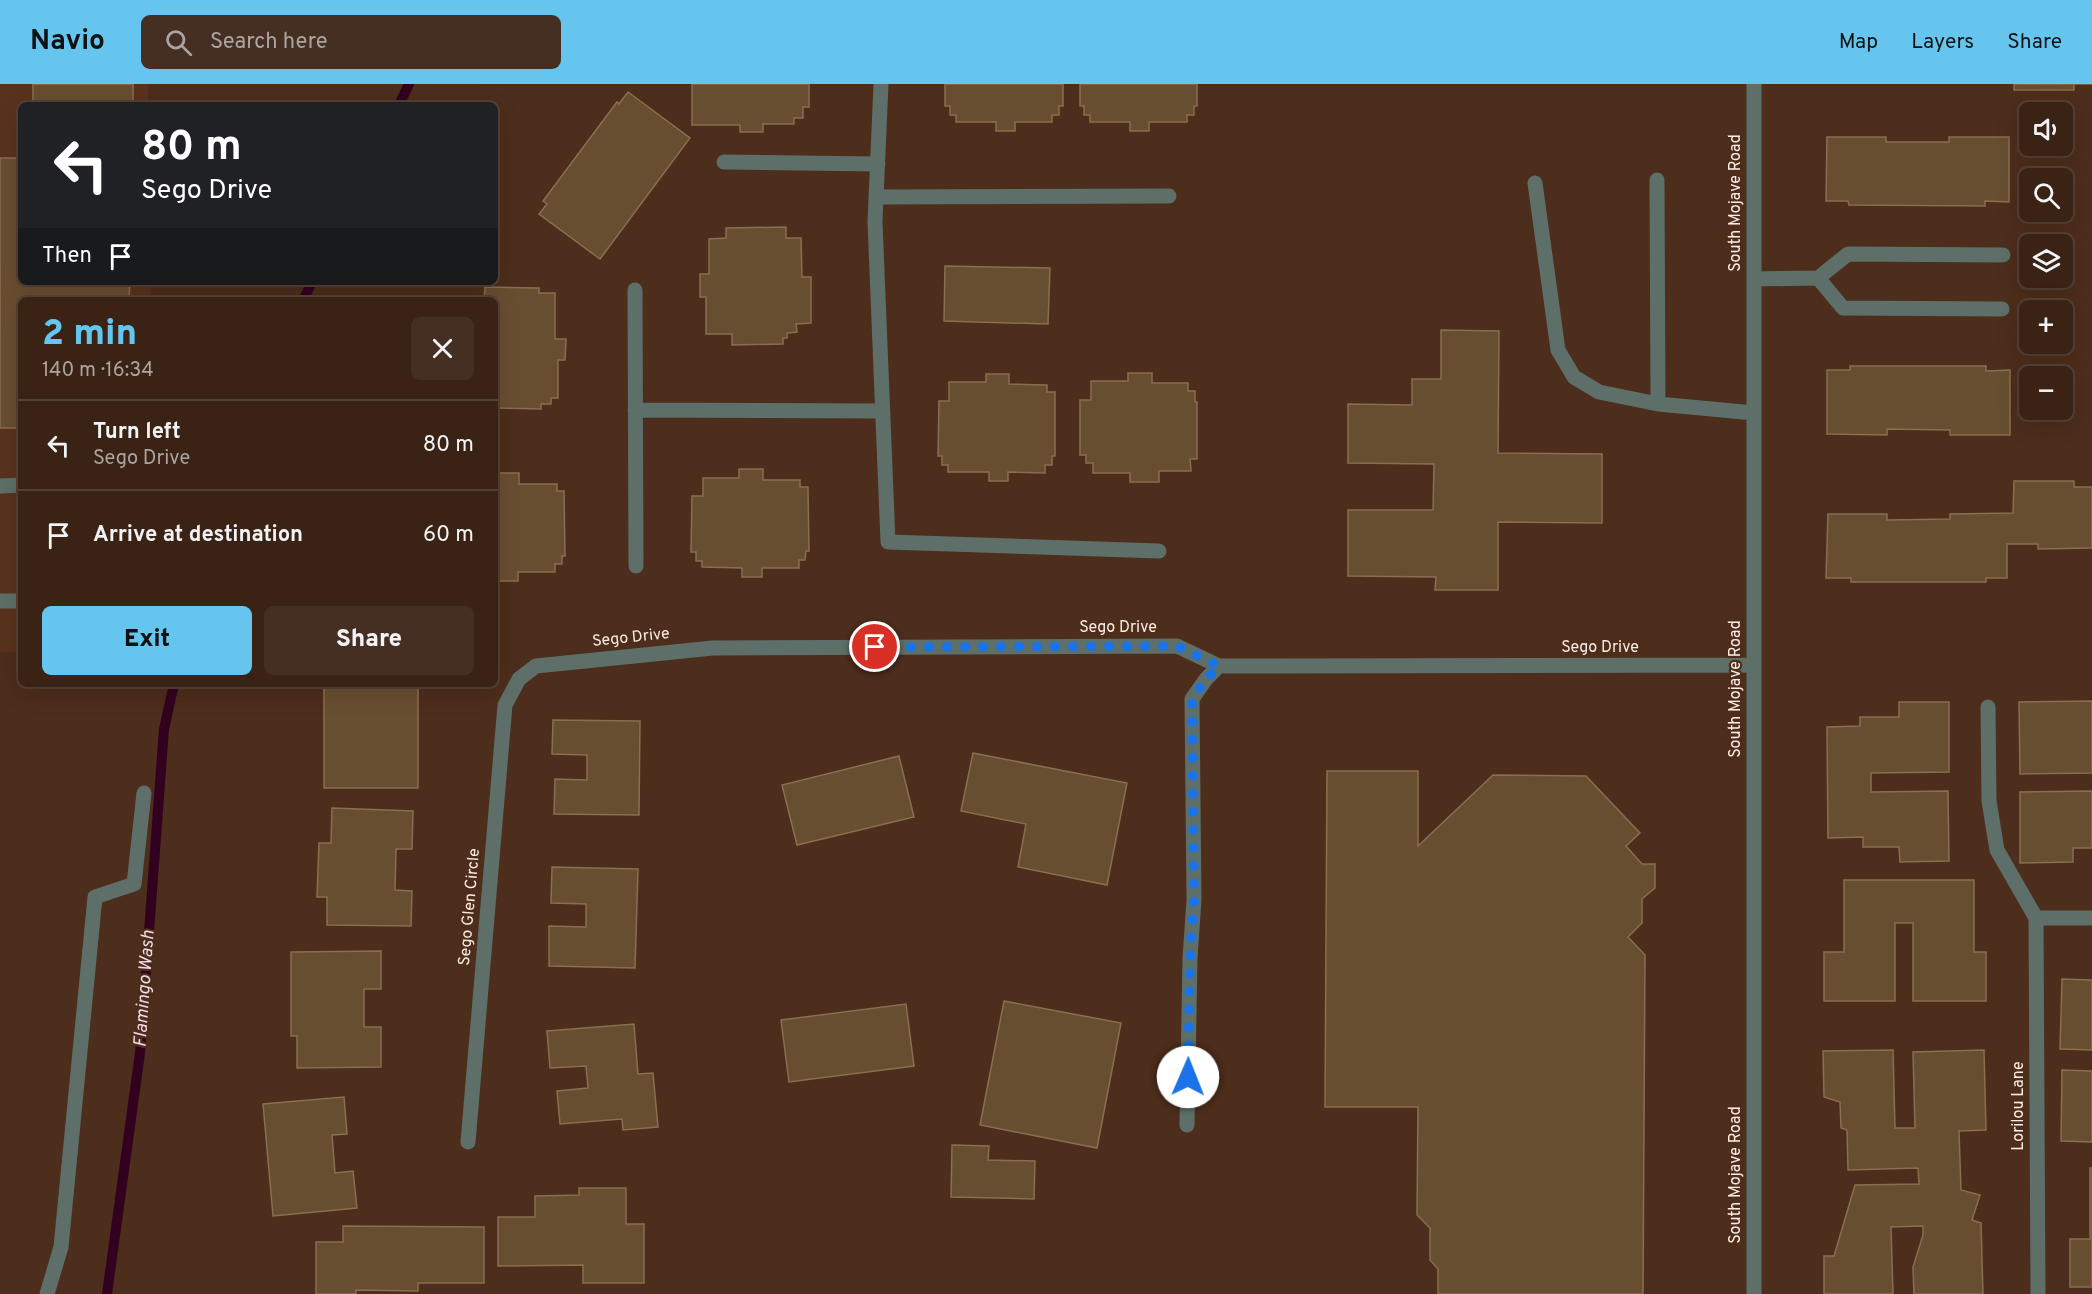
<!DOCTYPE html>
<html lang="en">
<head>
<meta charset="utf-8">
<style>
  :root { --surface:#3a2214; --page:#452f22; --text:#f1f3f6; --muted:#aba4a0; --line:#543f34; --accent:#65c5ee }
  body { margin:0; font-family:Overpass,sans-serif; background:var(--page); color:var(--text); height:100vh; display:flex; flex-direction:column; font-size:22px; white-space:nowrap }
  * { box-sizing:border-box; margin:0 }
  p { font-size:20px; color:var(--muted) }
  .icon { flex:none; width:33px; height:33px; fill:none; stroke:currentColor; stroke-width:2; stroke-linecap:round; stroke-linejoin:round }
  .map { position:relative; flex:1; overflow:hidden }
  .details { position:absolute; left:18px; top:213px; width:480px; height:390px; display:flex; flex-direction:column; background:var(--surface); border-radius:9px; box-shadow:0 6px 24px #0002,0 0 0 2px var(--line) }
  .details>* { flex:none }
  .guide { position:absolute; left:18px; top:18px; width:480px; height:183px; border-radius:9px; box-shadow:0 6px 24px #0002,0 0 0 2px var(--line); background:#202124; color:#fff; overflow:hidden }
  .buttons { position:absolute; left:2019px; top:18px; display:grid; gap:12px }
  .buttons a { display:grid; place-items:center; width:54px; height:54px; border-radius:9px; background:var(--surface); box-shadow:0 6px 24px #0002,0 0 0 2px var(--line); font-size:30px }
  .pin { position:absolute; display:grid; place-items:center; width:51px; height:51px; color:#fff; margin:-26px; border:3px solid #fff; border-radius:50%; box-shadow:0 2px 6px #0007 }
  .me { position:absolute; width:66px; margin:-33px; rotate:1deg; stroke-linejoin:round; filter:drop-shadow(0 0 4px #0008) }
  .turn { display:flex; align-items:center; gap:21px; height:126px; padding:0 24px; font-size:27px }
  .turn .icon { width:78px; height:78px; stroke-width:2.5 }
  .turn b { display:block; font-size:42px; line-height:51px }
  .then { display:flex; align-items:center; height:57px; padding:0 24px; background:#0003; gap:12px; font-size:22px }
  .round { display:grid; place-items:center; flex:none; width:63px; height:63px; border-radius:9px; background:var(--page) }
  .head { display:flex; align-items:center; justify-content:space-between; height:102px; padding:0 24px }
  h1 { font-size:36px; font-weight:800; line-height:45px; color:var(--accent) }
  .button { display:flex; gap:12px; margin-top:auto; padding:12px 24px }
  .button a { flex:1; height:69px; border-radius:9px; background:var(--accent); color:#111; font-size:24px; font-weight:800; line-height:69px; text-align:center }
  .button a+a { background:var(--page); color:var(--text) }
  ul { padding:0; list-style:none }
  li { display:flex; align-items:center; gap:18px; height:90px; padding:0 24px; border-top:2px solid var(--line) }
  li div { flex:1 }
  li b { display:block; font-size:22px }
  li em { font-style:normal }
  header { display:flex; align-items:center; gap:36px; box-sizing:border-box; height:84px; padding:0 30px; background:var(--accent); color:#111 }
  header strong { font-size:28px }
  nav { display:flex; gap:33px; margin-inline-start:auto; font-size:21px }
  .search { width:420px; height:54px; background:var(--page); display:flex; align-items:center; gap:15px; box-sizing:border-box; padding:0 21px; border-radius:9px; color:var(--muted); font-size:22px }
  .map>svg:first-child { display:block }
  .built { fill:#59321d }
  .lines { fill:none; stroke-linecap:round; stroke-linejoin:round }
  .stream { stroke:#330120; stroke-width:10 }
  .building { fill:#684e31; stroke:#8a6e50; stroke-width:1.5 }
  .minor { stroke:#5d6f68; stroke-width:15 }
  .route { stroke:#1a73e8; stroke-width:10; stroke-dasharray:0 18 }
  .labels { text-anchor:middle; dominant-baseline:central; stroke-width:4.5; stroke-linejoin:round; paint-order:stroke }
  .street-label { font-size:16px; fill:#fdece3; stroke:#4d2d1b }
  .water-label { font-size:18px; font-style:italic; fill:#f3dce6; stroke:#4d2d1b }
</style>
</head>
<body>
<header>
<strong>Navio</strong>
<div class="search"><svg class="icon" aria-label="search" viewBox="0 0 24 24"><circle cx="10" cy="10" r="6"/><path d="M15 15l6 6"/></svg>Search here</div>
<nav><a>Map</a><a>Layers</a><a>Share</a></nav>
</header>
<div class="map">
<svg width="2092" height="1210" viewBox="0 0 2092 1210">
  <rect width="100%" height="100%" fill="#4d2d1b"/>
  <path class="built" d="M0,0H148V21H21V198H150V216H21V568H0Z"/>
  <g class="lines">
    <path class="stream" d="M399,21L409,0
      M303,216L312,198
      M107,1210L140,969L164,645L174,600"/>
  </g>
  <path class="building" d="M33,0H133V21H33Z
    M692,0H809V23H803V34H794V40H763V48H740V41H692Z
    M945,0H1063V22H1059V31H1052V38H1015V47H996V38H956V31H950V22H945Z
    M1080,0H1197V22H1194V31H1187V38H1149V47H1130V38H1090V31H1084V22H1080Z
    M2014,0H2092H2074V6H2014Z
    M628,8L690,54L600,175L539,130L547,120L543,117L617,18L619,20Z
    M1827,53H1886V58H1949V53H2009V118L1985,117V122L1849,121L1848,117H1826Z
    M0,74H21V198H130L129,216H21V344H0Z
    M786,143V154H801L802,193H811V239L796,240L797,248L787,249V254H783V260L732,261V250H706V213H700V190H709V155L726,154V144Z
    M945,182L1050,184L1048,240L944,237Z
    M485,203L539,204V209H555V255H566L565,276H558V314H551V320H541V325L495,324V216H484Z
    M1441,246L1499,247L1498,369L1602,370V439L1498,438V506H1435L1436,493L1348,492V426H1433L1434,380L1348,379V320L1412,321V295H1441Z
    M1850,282H1986V287L2010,286V351H1950V346L1887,345V351L1827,350V286H1850Z
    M1128,289H1152V299H1188V307H1195V318H1197V375H1190L1191,387H1159V398H1130V389H1093V379H1086V371H1080V316H1091V297H1128Z
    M986,290H1009V300L1047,301V308H1055V372H1052V381H1045V389L1008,388V397H989V388H948V381H942V372H938L939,317H949V298H986Z
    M739,385H763V396H800V403H808L809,467H806L805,476H799V484H762V493H742V484L702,483V477H696V468H691L692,412H703V394H739Z
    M496,389H519V400H557V407H564L565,472H562V480H555V488H518V497H499V488H495Z
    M2014,397H2074V403H2092V464L2038,465V460H2007V494H1986V498H1851V494H1826L1828,430H1887V436L1950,435V430L2013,429Z
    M324,600H418V704H324Z
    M2092,617V689L2020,690L2019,618Z
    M1899,618H1949V688L1871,689V708L1948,707L1949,777L1900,778L1899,763H1863V753L1828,754L1827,643L1860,642V633H1899Z
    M553,636L640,637L639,731L554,730L555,695L587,696V671L552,670Z
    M973,669L1127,699L1107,801L1018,783L1026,740L961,727Z
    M899,672L914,733L797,761L782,701Z
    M1327,687H1418V762L1493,691L1586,692L1640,749L1626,762L1642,780H1655V804L1642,815V839L1628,853L1645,871L1643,1210H1438V1185L1430,1176V1144L1417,1131L1418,1023H1325Z
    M2092,707V764H2073V778L2020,779V708Z
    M332,724L413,727L412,765H396L395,806L412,807L411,842L327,841V813H317L319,759H331Z
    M552,783L638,785L635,884L549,882V842L586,843V820L551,819Z
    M1844,796H1974V868H1986V917H1913V839H1895V917H1824V868H1844Z
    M381,867V905H364V943H381V983L297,984V952H291V868Z
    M2062,895L2092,896V966L2060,965Z
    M1004,917L1121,939L1097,1064L980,1041Z
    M906,920L914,982L789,998L781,936Z
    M634,940L638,990L653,989L658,1043L623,1046L622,1035L560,1040L557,1007L588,1004L586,982L550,984L547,947Z
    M1893,966L1895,1044H1915L1913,968L1984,966L1986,1046L1959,1047L1961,1106L1980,1111L1972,1136L1981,1139L1983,1210H1914L1913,1183L1923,1151V1142L1891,1143L1893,1210H1824V1172H1834L1855,1101L1919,1100L1918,1084L1848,1086L1847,1046L1841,1044L1840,1018L1824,1013L1823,967Z
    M2062,986L2092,987V1058L2061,1057Z
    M344,1013L347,1050L332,1051L335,1089L353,1087L357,1124L273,1132L263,1020Z
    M952,1061L989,1062L988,1076L1035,1077L1034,1115L951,1113Z
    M2090,1084H2092V1203H2070V1155H2090Z
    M579,1104H626V1140H644V1199H583V1181L498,1182V1133H535V1112L579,1111Z
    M343,1142L484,1143V1199H418V1207L356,1206V1210H316V1158H343Z"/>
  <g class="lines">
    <path class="minor" d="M881,0L875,138L888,458L1159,467
      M1754,0V1210
      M724,78L878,80
      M1657,96L1658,320
      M1535,99L1558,266L1574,293L1599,308L1658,320L1754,329
      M876,113L1169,112
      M1818,194L1843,224L2002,225
      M1754,195L1818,194L1848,170L2003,171
      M635,206L636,482
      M635,326L882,327
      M0,402L21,401
      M0,517H21
      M1988,623L1989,717L1997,766L2036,834
      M2036,834L2038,1210
      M2036,834H2092
      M1187,1041L1190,874L1194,816L1192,615L1206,595L1219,582
      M468,1058L505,621L519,595L536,582L713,564L1177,562L1219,582L1754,581
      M47,1210L61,1163L95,813L134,800L144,709"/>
  </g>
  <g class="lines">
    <path class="route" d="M875,563L1177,562L1219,582L1206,595L1192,615L1194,816L1190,874L1188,993"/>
  </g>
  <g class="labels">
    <g class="street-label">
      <text transform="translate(1736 119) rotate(-90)">South Mojave Road</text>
      <text x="1118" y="544">Sego Drive</text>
      <text transform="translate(631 554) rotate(-6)">Sego Drive</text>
      <text x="1600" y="564">Sego Drive</text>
      <text transform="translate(1736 605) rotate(-90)">South Mojave Road</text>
      <text transform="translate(470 823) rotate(-85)">Sego Glen Circle</text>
      <text transform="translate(2019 1022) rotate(-90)">Lorilou Lane</text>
      <text transform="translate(1736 1091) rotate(-90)">South Mojave Road</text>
    </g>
    <g class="water-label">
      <text transform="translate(145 905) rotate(-86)">Flamingo Wash</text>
    </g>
  </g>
</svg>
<div class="buttons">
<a><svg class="icon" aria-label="sound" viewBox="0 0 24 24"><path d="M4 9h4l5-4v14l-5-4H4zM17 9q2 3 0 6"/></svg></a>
<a><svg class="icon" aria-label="search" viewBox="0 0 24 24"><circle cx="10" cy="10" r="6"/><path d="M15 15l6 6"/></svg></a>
<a><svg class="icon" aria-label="layers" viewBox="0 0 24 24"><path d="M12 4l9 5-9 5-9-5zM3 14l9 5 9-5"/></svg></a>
<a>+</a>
<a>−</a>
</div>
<div class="pin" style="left:875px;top:563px;background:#d93025"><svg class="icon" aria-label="arrive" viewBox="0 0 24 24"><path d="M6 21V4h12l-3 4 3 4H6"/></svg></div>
<svg class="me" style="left:1188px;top:993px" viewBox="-20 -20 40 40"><circle r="19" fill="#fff"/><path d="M0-13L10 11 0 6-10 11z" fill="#1a73e8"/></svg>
<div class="guide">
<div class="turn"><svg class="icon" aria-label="left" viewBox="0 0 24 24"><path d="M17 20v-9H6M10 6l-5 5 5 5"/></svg><div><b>80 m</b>Sego Drive</div></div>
<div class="then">Then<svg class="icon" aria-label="arrive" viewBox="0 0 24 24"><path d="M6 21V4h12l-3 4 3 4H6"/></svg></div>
</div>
<section class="details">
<div class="head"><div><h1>2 min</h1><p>140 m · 16:34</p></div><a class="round"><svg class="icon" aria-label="close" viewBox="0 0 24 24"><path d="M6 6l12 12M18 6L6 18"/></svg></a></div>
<ul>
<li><svg class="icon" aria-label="left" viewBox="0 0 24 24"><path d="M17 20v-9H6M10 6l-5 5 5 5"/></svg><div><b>Turn left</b><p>Sego Drive</p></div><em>80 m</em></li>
<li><svg class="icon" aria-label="arrive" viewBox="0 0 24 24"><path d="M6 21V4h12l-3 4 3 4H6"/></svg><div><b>Arrive at destination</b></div><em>60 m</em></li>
</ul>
<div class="button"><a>Exit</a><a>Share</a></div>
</section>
</div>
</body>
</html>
